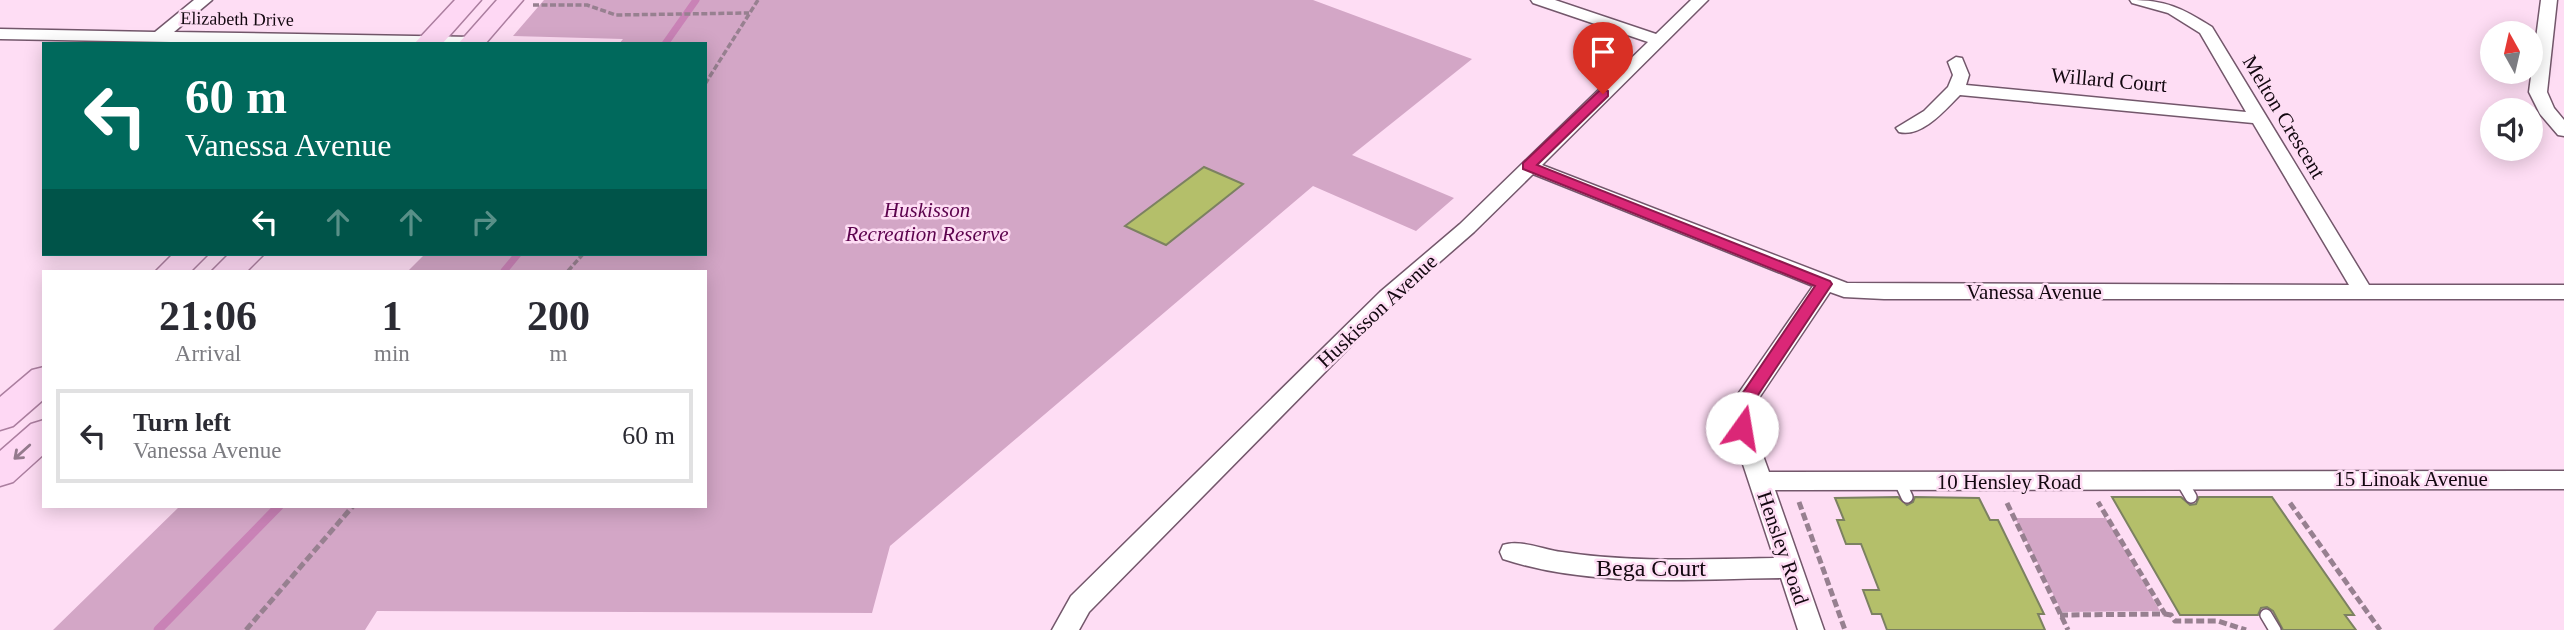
<!DOCTYPE html>
<html lang="en">
<head>
<meta charset="utf-8">
<style>
  :root { --surface:#fff; --page:#f2f2f3; --text:#2b2b33; --muted:#7c7c81; --line:#e1e1e2 }
  body { margin:0; font-family:Georgia,serif; background:var(--page); color:var(--text); height:100vh; display:flex; flex-direction:column; font-size:26px; white-space:nowrap }
  * { box-sizing:border-box; margin:0 }
  p { font-size:23px; color:var(--muted) }
  .icon { flex:none; width:38px; height:38px; fill:none; stroke:currentColor; stroke-width:2; stroke-linecap:round; stroke-linejoin:round }
  .map { position:relative; flex:1; overflow:hidden }
  .details { position:absolute; left:42px; top:270px; width:665px; height:238px; display:flex; flex-direction:column; background:var(--surface); border-radius:0px; box-shadow:0 4px 18px #0003 }
  .details>* { flex:none }
  .guide { position:absolute; left:42px; top:42px; width:665px; height:214px; border-radius:0px; box-shadow:0 4px 18px #0003; background:#00695c; color:#fff; overflow:hidden }
  .needle { width:46px; rotate:352deg }
  .controls { position:absolute; left:2480px; top:21px; display:grid; gap:14px }
  .controls a { display:grid; place-items:center; width:63px; height:63px; border-radius:50%; background:var(--surface); box-shadow:0 4px 18px #0003; font-size:35px }
  .pin { position:absolute; display:grid; place-items:center; width:60px; height:60px; color:#fff; margin:-72px -30px; border-radius:50% 50% 50% 0; rotate:-45deg; box-shadow:0 0 7px #0007 }
  .pin .icon { rotate:45deg }
  .me { position:absolute; width:77px; margin:-38px; rotate:13deg; stroke-linejoin:round; filter:drop-shadow(0 0 5px #0008) }
  .turn { display:flex; align-items:center; gap:24px; height:147px; padding:0 28px; font-size:32px }
  .turn .icon { width:91px; height:91px; stroke-width:2.5 }
  .turn b { display:block; font-size:49px; line-height:60px }
  .lanes { display:flex; align-items:center; height:66px; padding:0 28px; background:#0003; justify-content:center; gap:35px; direction:ltr }
  .lanes .off { opacity:.35 }
  .eta { display:flex; justify-content:space-evenly; align-items:center; height:119px; text-align:center }
  .eta b { font-size:42px; font-weight:700; line-height:49px }
  ul { padding:0; list-style:none }
  li { display:flex; align-items:center; gap:21px; height:94px; margin:0 14px 10px; padding:0 14px; border:4px solid var(--line); border-radius:0px }
  li div { flex:1 }
  li b { display:block; font-size:26px }
  li em { font-style:normal }
  .map>svg:first-child { display:block }
  .green { fill:#d3a6c6 }
  .lines { fill:none; stroke-linecap:round; stroke-linejoin:round }
  .stream-far1 { stroke:#c982b6; stroke-width:7 }
  .stream { stroke:#c982b6; stroke-width:9 }
  .building { fill:#b4bf6a; stroke:#7c8161; stroke-width:2 }
  .lane-casing { stroke:#73576b; stroke-width:14 }
  .street-casing { stroke:#73576b; stroke-width:3 }
  .primary-casing { stroke:#ab7e9f; stroke-width:3 }
  .path-far1 { stroke:#978090; stroke-width:3.5; stroke-dasharray:6 2.5; stroke-linecap:butt }
  .path { stroke:#978090; stroke-width:5; stroke-dasharray:8 3.5; stroke-linecap:butt }
  .lane { stroke:#fff; stroke-width:11 }
  .street { fill:#fff; fill-rule:evenodd }
  .primary { fill:#fed8f4; fill-rule:evenodd }
  .oneway { stroke:#947a8d }
  .route { fill:#db2777; stroke:#8e194d; stroke-width:2 }
  .labels { text-anchor:middle; dominant-baseline:central; stroke-width:5; stroke-linejoin:round; paint-order:stroke }
  .far-street-label { font-size:18px; fill:#130810; stroke:#feddf4 }
  .street-label { font-size:21px; fill:#130810; stroke:#feddf4 }
  .park-label { font-size:21px; font-style:italic; fill:#5c034d; stroke:#feddf4 }
  .near-street-label { font-size:24px; fill:#130810; stroke:#feddf4 }
</style>
</head>
<body>
<div class="map">
<svg width="2564" height="630" viewBox="0 0 2564 630">
  <rect width="100%" height="100%" fill="#feddf4"/>
  <path class="green" d="M544,0H1313L1472,59L1352,155L1454,198L1416,231L1313,186L890,546L872,613L377,611L365,630H53L180,506H705V271H408L425,254H705V44H619L623,39L513,36Z
    M2015,518H2106L2160,611L2062,612Z"/>
  <g class="lines">
    <path class="stream-far1" d="M665,44L696,0
      M504,271L518,254"/>
    <path class="stream" d="M158,630L279,506"/>
  </g>
  <path class="building" d="M1204,167L1243,184L1166,245L1125,226Z
    M1898,497L1907,505L1913,502L1915,497L1979,498L1990,520H1998L2044,614H2038L2045,630H1887L1881,614H1872L1863,590H1879L1861,544H1846L1837,520H1844L1835,498Z
    M2112,497H2181L2190,505L2196,504L2199,497H2272L2354,615H2345L2356,630H2283L2273,611L2267,607L2261,608L2258,615H2180Z"/>
  <g class="lines">
    <defs>
      <path id="lane" d="M2181,480L2191,497
        M1900,482L1907,497
        M2266,615L2275,630"/>
      <path id="street" d="M194,0H212L174,32L473,37L481,42L286,44L0,39V29L155,32Z
        M1531,0H1555L1656,34L1691,0H1708L1542,165L1847,283L2349,285L2253,123L1960,95C1946,109 1922,138 1899,132L1896,128L1924,111L1948,87L1953,75L1948,62L1956,57L1962,58L1969,75L1966,85L2246,112L2200,33L2168,13L2132,3L2130,0C2166,0 2182,8 2212,27L2369,285H2564V299H1884L1844,297L1830,292L1755,404L1753,428L1769,472L2564,471V489L1775,490L1824,630H1798L1781,578C1689,579 1592,588 1503,559L1500,552L1503,545C1520,539 1544,550 1562,552C1632,563 1703,559 1774,558L1731,428L1730,415L1736,397L1813,286L1533,174L1474,232L1394,302L1089,612L1079,630H1052L1071,596L1380,292L1460,224L1648,42L1533,3Z
        M2541,0H2557L2547,92L2554,108L2564,120V136L2558,135L2540,114L2529,92Z"/>
      <path id="primary" d="M455,0H481L442,44H414Z
        M497,0H523L485,44H458Z
        M173,254H208L191,271H156Z
        M229,254H264L247,271H212Z
        M44,367V399L13,426L0,430V397L32,370Z
        M44,420V454L13,482L0,486V451L31,424Z"/>
    </defs>
    <use href="#lane" class="lane-casing"/>
    <use href="#street" class="street-casing"/>
    <use href="#primary" class="primary-casing"/>
    <path class="path-far1" d="M533,5H587L616,15L749,13
      M705,84L758,0
      M568,271L583,254"/>
    <path class="path" d="M1799,502L1845,630
      M2007,503L2068,630
      M2290,503L2380,630
      M2165,614L2171,615L2175,621H2218L2246,630
      M2060,615L2165,614L2098,502
      M246,630L353,506"/>
    <use href="#lane" class="lane"/>
    <use href="#street" class="street"/>
    <use href="#primary" class="primary"/>
  </g>
  <defs><path id="oneway-shaft" d="M-6 0H5M1.5-3L5.5 0L1.5 3" fill="none" stroke-width="1.6" stroke-linecap="round" stroke-linejoin="round" transform="scale(1.75)"/></defs>
  <use class="oneway" href="#oneway-shaft" transform="translate(22 452) rotate(138)"/>
  <path class="route" d="M1603,90L1608,91V96L1537,165L1830,281L1832,284L1752,404L1748,433H1736C1730,423 1733,413 1736,403L1815,286L1523,169V163L1599,91Z"/>
  <g class="labels">
    <g class="far-street-label">
      <text transform="translate(237 19) rotate(1)">Elizabeth Drive</text>
    </g>
    <g class="street-label">
      <text transform="translate(2109 80) rotate(5)">Willard Court</text>
      <text transform="translate(2284 117) rotate(59)">Melton Crescent</text>
      <text x="2034" y="292">Vanessa Avenue</text>
      <text transform="translate(1377 311) rotate(-43)">Huskisson Avenue</text>
      <text x="2411" y="479">15 Linoak Avenue</text>
      <text x="2009" y="482">10 Hensley Road</text>
      <text transform="translate(1783 548) rotate(71)">Hensley Road</text>
    </g>
    <g class="park-label">
      <text x="927" y="210">Huskisson<tspan x="927" dy="24">Recreation Reserve</tspan></text>
    </g>
    <g class="near-street-label">
      <text x="1651" y="568">Bega Court</text>
    </g>
  </g>
</svg>
<div class="controls">
<a><svg class="needle" viewBox="-14 -14 28 28"><path d="M0-13l5 13h-10z" fill="#e53935"/><path d="M0 13l5-13h-10z" fill="#7c7c81"/></svg></a>
<a><svg class="icon" aria-label="sound" viewBox="0 0 24 24"><path d="M4 9h4l5-4v14l-5-4H4zM17 9q2 3 0 6"/></svg></a>
</div>
<div class="pin" style="left:1603px;top:94px;background:#d93025"><svg class="icon" aria-label="arrive" viewBox="0 0 24 24"><path d="M6 21V4h12l-3 4 3 4H6"/></svg></div>
<svg class="me" style="left:1742px;top:428px" viewBox="-20 -20 40 40"><circle r="19" fill="#fff"/><path d="M0-13L10 11 0 6-10 11z" fill="#db2777"/></svg>
<div class="guide">
<div class="turn"><svg class="icon" aria-label="left" viewBox="0 0 24 24"><path d="M17 20v-9H6M10 6l-5 5 5 5"/></svg><div><b>60 m</b>Vanessa Avenue</div></div>
<div class="lanes"><svg class="icon" aria-label="left" viewBox="0 0 24 24"><path d="M17 20v-9H6M10 6l-5 5 5 5"/></svg><svg class="icon off" aria-label="ahead" viewBox="0 0 24 24"><path d="M12 20V5M6 11l6-6 6 6"/></svg><svg class="icon off" aria-label="ahead" viewBox="0 0 24 24"><path d="M12 20V5M6 11l6-6 6 6"/></svg><svg class="icon off" aria-label="right" viewBox="0 0 24 24"><path d="M7 20v-9h11M14 6l5 5-5 5"/></svg></div>
</div>
<section class="details">
<div class="eta">
<div><b>21:06</b><p>Arrival</p></div>
<div><b>1</b><p>min</p></div>
<div><b>200</b><p>m</p></div>
</div>
<ul>
<li><svg class="icon" aria-label="left" viewBox="0 0 24 24"><path d="M17 20v-9H6M10 6l-5 5 5 5"/></svg><div><b>Turn left</b><p>Vanessa Avenue</p></div><em>60 m</em></li>
</ul>
</section>
</div>
</body>
</html>
